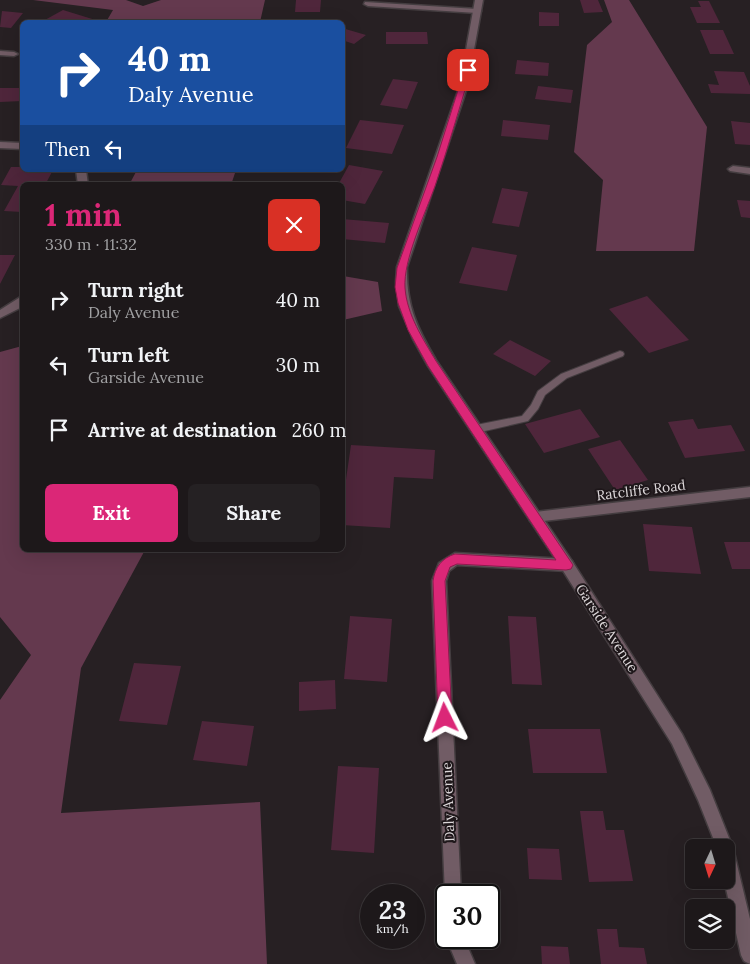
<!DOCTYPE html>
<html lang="en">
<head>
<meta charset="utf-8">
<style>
  :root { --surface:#1d181a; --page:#252123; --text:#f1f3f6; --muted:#a0a0a2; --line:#3b3739; --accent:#db2777 }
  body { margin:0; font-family:Lora,serif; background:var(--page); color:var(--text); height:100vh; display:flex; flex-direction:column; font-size:19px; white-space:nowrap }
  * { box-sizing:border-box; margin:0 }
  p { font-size:16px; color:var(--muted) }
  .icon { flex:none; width:28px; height:28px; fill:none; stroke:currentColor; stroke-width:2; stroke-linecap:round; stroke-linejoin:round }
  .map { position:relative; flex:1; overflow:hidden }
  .details { position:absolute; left:20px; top:182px; width:325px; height:370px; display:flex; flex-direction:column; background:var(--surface); border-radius:8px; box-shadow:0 5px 20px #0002,0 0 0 1px var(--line) }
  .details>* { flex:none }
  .guide { position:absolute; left:20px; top:20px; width:325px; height:152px; border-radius:8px; box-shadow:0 5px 20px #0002,0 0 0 1px var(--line); background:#1a4fa0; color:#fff; overflow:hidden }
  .needle { width:32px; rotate:184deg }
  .tools { position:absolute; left:685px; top:839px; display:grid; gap:10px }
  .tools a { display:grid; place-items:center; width:50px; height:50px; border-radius:8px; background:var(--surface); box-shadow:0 5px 20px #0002,0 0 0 1px var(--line); font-size:25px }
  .speed { position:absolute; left:360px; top:884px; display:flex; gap:10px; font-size:25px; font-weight:700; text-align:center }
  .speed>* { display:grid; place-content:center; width:65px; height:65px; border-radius:50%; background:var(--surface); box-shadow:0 5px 20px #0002,0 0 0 1px var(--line); line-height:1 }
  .speed small { font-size:12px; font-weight:400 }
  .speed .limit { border:2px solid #111; border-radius:8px; background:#fff; color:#111 }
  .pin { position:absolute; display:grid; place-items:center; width:42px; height:42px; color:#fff; margin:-21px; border-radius:10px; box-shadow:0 2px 8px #0006 }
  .me { position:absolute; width:55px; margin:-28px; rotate:357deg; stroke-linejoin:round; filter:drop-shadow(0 0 4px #0008) }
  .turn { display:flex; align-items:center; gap:18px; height:105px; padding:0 25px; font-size:22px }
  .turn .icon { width:65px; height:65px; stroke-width:2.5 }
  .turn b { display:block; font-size:35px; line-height:42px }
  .then { display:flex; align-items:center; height:48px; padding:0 25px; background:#0003; gap:10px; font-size:19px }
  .round { display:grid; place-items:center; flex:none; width:52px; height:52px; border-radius:8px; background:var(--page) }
  .summary { display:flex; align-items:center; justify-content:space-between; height:85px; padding:0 25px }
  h1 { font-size:30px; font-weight:800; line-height:38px; color:var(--accent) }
  .cta { display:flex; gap:10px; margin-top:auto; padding:10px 25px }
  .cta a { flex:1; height:58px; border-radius:8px; background:var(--accent); color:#fff; font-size:20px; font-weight:800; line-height:58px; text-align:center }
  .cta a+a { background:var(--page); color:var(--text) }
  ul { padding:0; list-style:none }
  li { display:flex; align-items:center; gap:15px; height:65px; padding:0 25px }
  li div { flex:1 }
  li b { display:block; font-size:19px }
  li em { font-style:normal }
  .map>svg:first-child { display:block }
  .forest { fill:#64394e }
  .building { fill:#4f263b }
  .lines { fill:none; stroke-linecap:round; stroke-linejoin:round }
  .service-casing { stroke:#443d40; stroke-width:2 }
  .minor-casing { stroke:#443d40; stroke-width:3 }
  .tertiary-casing { stroke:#443d40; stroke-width:3 }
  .service { fill:#715c65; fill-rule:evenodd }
  .minor { fill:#715c65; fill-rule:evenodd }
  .tertiary { fill:#715c65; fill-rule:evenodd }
  .route { fill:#db2777; stroke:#8e194d }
  .labels { text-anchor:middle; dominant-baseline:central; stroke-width:4; stroke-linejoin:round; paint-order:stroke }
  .street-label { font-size:14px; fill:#dcd7d9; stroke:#1e171a }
</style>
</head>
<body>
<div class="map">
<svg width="750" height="964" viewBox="0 0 750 964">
  <rect width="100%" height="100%" fill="#272023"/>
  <path class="forest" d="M33,0H126L143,6L161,0H265L260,22H106L113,10Z
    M604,0H629L707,127L694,251H596L603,180L574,152L587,45L612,22Z
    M137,170H236L231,185H129Z
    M343,276L378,282L382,311L343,320Z
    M22,346V550H145L81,668L61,813L260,802L267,964H0V700L31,655L0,617V352Z"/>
  <path class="building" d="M296,0H321L320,12H295Z
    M580,0H598L603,12L584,13Z
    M698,1H709L720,23H697L690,7H701Z
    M63,10L102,22H49L43,21Z
    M2,11L23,13L11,28L0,27Z
    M539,12L559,13V26H539Z
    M342,28L366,35L354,44L342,40Z
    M700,30H723L734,54H710Z
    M386,32H427L428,44H386Z
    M517,60L549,63L548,76L515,74Z
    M714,71L744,72L750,86V94L711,93L708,84L719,85Z
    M393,79L418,82L407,109L380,105Z
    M538,86L573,90L571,103L535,99Z
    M0,88H22V101L0,102Z
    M360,120L404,125L392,154L346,148Z
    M503,120L550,125L548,140L501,136Z
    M731,121L750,123V145L735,144Z
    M349,165L383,171L365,204L342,200V185H338Z
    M11,167H22V170H53L45,185H22V212L4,211L18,186L1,185Z
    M502,188L528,192L519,227L492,223Z
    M737,200L750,201V218L741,217Z
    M342,219L389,223L385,243L342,239Z
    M472,247L517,255L507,291L459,283Z
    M0,255H15L0,284Z
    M647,296L689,340L649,353L609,309Z
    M510,340L551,361L535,376L493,354Z
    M580,409L600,437L544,453L525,424Z
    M693,419L698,429L731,425L745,451L685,458L668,422Z
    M620,440L648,480L615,490L588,449Z
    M351,445L435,450L433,479L394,477L390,528L342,525V507Z
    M643,524L692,527L701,574L649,571Z
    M724,542H750V569H732Z
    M350,616L392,619L387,682L344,679Z
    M508,616L536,617L542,685L512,684Z
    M134,663L181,666L167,725L119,721Z
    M335,680L336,709L299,711V682Z
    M202,721L254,726L247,766L193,760Z
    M528,729H600L607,773H533Z
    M338,766L379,768L374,853L331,850Z
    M580,811H603L606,830H624L633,881L589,882Z
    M527,848L559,849L562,880L529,879Z
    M597,929H617L619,947L644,948L647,964H601Z
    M541,946L568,947L570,964H542Z"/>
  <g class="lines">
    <defs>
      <path id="service" d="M620,351L623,352L624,354L623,356L567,378L545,395L538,409L528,421L476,433L471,429L476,425L522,416L531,405L538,391L561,374Z"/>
      <path id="minor" d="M365,2L477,9L481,11L477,13L368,6L364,4Z
        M0,51L14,52L18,54L14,56L0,55Z
        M0,142L22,143V149L0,148Z
        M733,166L750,168V174L730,171L728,169Z
        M76,170H86L88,185H78Z
        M22,296V305L20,308L0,318V310Z
        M750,487V497L535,522L530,521L529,517L530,513L535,512Z
        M455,553L567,559L572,561L574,565L572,569L567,571L457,565L449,571L446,581L461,895H446V899L445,895L432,581L439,563Z
        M446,938H464L475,964H457Z"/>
      <path id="tertiary" d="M475,0H483L467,88L407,267C406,305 417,328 436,360L572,561L682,734L710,790L733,848L750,919V964L744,961L741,955L724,880H726V848H717L698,800L672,744L562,569L428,366L413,339L399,306L396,282L397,267L459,88Z"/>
    </defs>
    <use href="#service" class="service-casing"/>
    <use href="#minor" class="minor-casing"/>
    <use href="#tertiary" class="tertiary-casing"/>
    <use href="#service" class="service"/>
    <use href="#minor" class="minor"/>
    <use href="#tertiary" class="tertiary"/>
  </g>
  <path class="route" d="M465,68L471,70C459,109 448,148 435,186C425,214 403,260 405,288C407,315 423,339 436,361L573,565L571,569L566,570L457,564L450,567L445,581L452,718L450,723L445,725L440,723L438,718L433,581C435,567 442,558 455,554L556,560L428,366L408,330L398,303L395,287L397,268L437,157Z"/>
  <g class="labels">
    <g class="street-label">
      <text transform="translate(641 490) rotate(-7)">Ratcliffe Road</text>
      <text transform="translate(607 628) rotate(57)">Garside Avenue</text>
      <text transform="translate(448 802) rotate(-92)">Daly Avenue</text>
    </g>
  </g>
</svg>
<div class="tools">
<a><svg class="needle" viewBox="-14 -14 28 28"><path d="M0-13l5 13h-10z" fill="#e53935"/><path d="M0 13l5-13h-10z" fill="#a0a0a2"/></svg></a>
<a><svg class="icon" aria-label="layers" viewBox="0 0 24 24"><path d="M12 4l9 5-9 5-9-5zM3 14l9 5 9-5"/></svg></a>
</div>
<div class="speed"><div>23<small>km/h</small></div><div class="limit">30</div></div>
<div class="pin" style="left:468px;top:70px;background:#d93025"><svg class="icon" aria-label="arrive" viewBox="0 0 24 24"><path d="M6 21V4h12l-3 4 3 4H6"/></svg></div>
<svg class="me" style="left:445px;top:718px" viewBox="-20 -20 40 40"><path d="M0-17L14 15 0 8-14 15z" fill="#db2777" stroke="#fff" stroke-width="4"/></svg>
<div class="guide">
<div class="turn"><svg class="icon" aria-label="right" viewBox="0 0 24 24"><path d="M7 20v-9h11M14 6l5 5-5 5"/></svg><div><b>40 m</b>Daly Avenue</div></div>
<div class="then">Then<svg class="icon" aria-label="left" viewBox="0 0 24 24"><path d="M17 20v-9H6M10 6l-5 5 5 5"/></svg></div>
</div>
<section class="details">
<div class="summary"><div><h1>1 min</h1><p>330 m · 11:32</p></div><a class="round" style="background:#d93025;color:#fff"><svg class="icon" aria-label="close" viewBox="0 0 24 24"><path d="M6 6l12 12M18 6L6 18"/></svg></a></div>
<ul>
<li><svg class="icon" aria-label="right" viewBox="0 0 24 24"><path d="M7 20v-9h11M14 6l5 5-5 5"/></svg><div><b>Turn right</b><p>Daly Avenue</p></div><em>40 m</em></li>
<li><svg class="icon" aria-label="left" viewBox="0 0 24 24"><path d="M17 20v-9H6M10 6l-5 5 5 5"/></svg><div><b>Turn left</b><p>Garside Avenue</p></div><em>30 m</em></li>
<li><svg class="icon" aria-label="arrive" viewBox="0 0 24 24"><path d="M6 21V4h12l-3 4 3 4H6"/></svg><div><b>Arrive at destination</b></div><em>260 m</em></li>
</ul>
<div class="cta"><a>Exit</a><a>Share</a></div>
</section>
</div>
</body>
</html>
